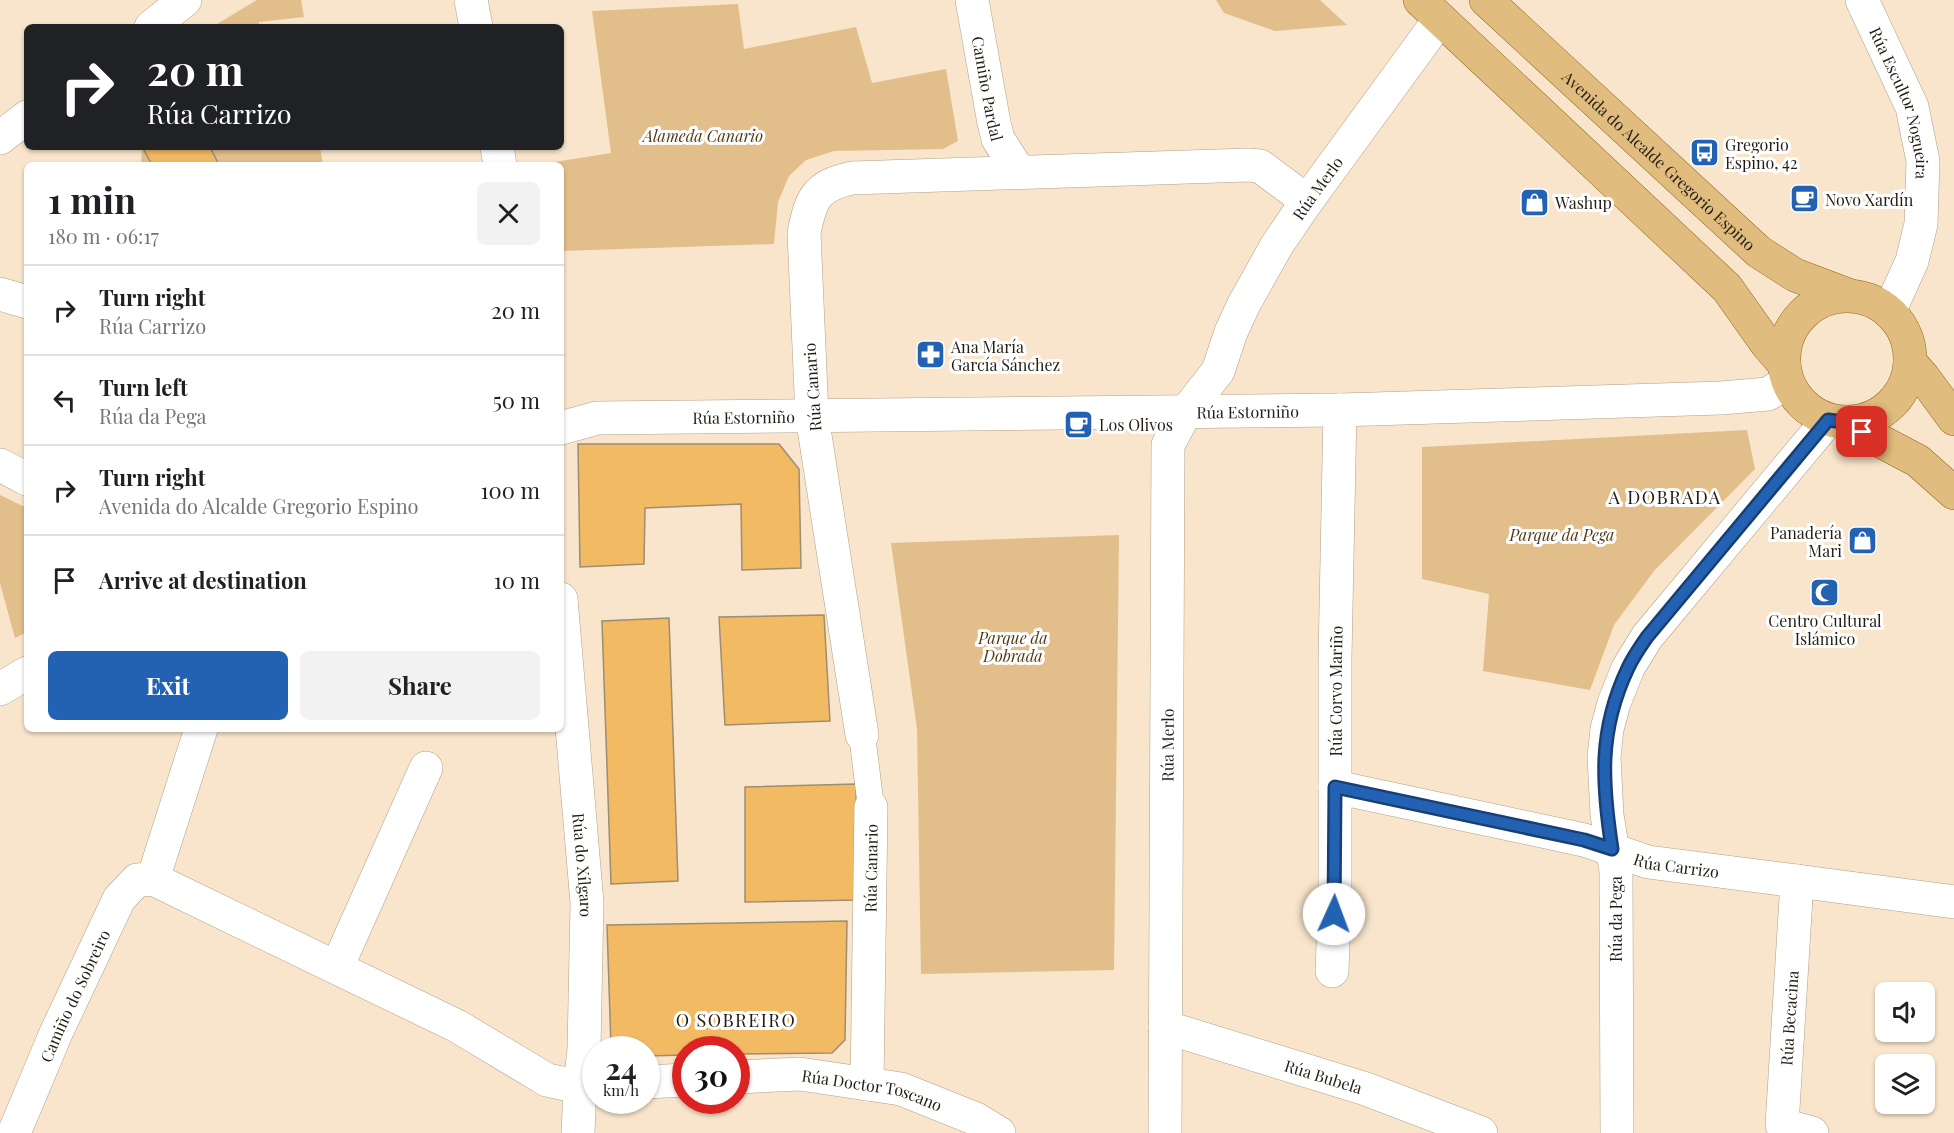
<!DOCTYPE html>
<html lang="en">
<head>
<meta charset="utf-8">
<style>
  :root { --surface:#fff; --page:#f2f2f2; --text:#202124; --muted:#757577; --line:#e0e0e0; --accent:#2361b3 }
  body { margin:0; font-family:"Playfair Display",serif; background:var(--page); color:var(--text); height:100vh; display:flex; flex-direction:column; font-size:22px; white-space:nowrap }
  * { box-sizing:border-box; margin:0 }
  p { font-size:20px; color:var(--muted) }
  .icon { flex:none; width:33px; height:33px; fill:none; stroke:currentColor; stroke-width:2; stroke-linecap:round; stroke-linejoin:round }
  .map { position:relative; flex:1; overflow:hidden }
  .sheet { position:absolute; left:24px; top:162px; width:540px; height:570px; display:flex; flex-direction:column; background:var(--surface); border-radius:9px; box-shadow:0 2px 4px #0004 }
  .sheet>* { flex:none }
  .hud { position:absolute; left:24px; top:24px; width:540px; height:126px; border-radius:9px; box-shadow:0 2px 4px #0004; background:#202124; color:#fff; overflow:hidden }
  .tools { position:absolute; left:1875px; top:982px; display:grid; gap:12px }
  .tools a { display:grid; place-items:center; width:60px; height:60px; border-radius:9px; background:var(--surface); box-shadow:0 2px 4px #0004; font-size:30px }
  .speed { position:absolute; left:582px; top:1036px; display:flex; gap:12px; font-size:30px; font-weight:700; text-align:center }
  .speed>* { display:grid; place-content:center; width:78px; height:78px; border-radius:50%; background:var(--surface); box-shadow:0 2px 4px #0004; line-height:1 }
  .speed small { font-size:15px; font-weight:400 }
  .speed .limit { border:9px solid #d22; background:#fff; color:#111 }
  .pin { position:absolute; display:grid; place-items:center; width:51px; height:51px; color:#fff; margin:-26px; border-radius:12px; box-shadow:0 3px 9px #0006 }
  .me { position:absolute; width:66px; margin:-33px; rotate:2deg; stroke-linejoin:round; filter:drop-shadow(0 0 4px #0008) }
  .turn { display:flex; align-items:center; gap:21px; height:126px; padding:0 24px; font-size:27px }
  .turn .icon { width:78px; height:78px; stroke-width:2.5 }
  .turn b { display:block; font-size:42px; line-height:51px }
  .round { display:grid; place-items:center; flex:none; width:63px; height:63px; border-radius:9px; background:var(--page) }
  .overview { display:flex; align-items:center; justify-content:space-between; height:102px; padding:0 24px }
  h1 { font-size:36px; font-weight:700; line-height:45px }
  .action { display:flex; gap:12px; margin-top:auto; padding:12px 24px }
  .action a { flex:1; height:69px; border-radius:9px; background:var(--accent); color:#fff; font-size:24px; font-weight:700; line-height:69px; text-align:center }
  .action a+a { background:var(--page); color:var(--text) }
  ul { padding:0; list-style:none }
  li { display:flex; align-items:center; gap:18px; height:90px; padding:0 24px; border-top:2px solid var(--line) }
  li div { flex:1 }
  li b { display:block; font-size:22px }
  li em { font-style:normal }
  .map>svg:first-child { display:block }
  .green { fill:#e2be8b }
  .building { fill:#f2ba62; stroke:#9e8c73; stroke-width:1.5 }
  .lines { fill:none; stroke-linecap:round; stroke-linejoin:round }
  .pedestrian-casing { stroke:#b2a086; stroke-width:27 }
  .minor-casing { stroke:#b2a086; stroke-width:34 }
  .primary-casing { stroke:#916821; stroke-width:34 }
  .pedestrian { stroke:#fff; stroke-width:26 }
  .minor { stroke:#fff; stroke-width:33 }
  .primary { stroke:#e0bc7e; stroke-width:33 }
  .route-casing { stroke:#173f74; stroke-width:15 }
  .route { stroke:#2361b3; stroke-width:10 }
  .labels { text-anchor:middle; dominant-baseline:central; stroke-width:6; stroke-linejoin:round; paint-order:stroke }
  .street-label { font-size:16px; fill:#231d13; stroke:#fff }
  .park-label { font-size:16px; font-style:italic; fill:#503914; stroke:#fff }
  .poi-label { font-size:16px; fill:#231d13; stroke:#fff; text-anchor:start }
  .neighbourhood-label { font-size:18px; letter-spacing:1.5px; fill:#231d13; stroke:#fff }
</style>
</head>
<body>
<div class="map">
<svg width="1954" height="1133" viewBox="0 0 1954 1133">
  <rect width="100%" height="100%" fill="#f8e5cb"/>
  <path class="green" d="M257,0H301L304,17L259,22V27H212Z
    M1216,0H1320L1347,25L1275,31L1224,13Z
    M738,4L744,49L856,27L872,83L946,69L958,141L943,149L834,151L806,160L789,176L778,202L774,244L561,251V165H536L611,153L592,11Z
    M142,147L320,148L323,165H141Z
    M1747,430L1755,469L1654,571L1614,625L1590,690L1483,671L1489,594L1422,579V447Z
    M0,495L27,508V632L15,638L0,583Z
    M1119,535L1114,970L921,974L917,729L891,543Z"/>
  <path class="building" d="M149,147H210L219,165H152L144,150Z
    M578,444H779L799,469L801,568L742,570L741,504L645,508L644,564L580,567Z
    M824,615L830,721L725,725L719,617Z
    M669,618L678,881L611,884L602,621Z
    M856,784L858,900L745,902V787Z
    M847,921L845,1040L832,1053L736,1054V1050H686V1055L646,1056V1050H613L611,1047L607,925Z"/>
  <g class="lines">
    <defs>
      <path id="pedestrian" d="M862,735L871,807"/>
      <g id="minor">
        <path d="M471,0L476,27"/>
        <path id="s1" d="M972,0L994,123L998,139L1019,172"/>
        <path id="s2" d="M1862,0L1912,107L1923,161L1921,224L1912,261L1889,312"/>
        <path d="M151,27L185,0"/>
        <path d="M0,138L27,117"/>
        <path d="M497,147L500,165"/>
        <path d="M0,294L27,302"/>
        <path id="s3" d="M561,428L597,418L1340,410L1721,398L1768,394L1787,381"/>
        <path d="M0,465L27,479"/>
        <path id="s4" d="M561,599L587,903L584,1049L580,1087L578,1133"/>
        <path d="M0,689L27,673"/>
        <path d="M862,735L812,416L804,233C811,198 816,186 852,178L1248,165L1260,166L1307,201"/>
        <path id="s5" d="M1335,787L1584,840L1648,862L1797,881L1954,902"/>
        <path d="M153,879L201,729"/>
        <path d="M1797,881L1782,1125L1812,1133"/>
        <path d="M337,967L426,768"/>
        <path id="s6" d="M1332,971L1335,895V658L1340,410"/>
        <path id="s7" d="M1165,1027L1366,1089L1481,1133"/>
        <path id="s8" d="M736,1077L800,1074L901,1089L976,1119L999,1133"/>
        <path d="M646,1082L686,1080"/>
        <path id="s9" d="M867,1084L871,807"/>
        <path id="s10" d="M14,1133L56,1033L119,899L137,880L153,879L457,1026L547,1080L580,1087L596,1086"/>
        <path id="s11" d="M1165,1133L1168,445L1185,413L1218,371L1231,332L1244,304L1277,245L1307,201L1440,19"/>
        <path d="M1617,1133L1616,871L1607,815L1604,757L1607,729L1614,703L1628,668L1647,637L1828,420"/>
      </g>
      <g id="primary">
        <path d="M1420,0L1727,288L1766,343L1784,364"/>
        <path id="s12" d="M1486,0L1759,252L1795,275L1848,295"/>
        <circle cx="1847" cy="359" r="63"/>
        <path d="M1910,362L1924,378L1954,419"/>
        <path d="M1844,422L1918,461L1954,493"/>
      </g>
    </defs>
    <use href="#pedestrian" class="pedestrian-casing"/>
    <use href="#minor" class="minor-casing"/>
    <use href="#primary" class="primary-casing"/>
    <use href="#pedestrian" class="pedestrian"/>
    <use href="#minor" class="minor"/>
    <use href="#primary" class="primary"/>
  </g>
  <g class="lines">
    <defs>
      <path id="route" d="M1334,914L1335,787L1584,840L1612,849C1602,783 1598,731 1628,668C1633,657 1640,647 1647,637L1828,420L1844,422L1862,432"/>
    </defs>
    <use href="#route" class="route-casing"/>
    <use href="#route" class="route"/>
  </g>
  <defs>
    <symbol id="bus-square" viewBox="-11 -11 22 22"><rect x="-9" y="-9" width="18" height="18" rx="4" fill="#2361b3" stroke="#fff"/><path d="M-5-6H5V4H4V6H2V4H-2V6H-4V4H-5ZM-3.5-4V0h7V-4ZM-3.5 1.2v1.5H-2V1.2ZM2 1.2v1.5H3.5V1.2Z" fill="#fff"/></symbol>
    <symbol id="cafe-square" viewBox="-11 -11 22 22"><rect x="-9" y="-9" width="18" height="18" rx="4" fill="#2361b3" stroke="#fff"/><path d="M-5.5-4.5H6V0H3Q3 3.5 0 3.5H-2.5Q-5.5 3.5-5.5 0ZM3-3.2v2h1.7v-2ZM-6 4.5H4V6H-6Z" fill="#fff"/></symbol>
    <symbol id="shop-square" viewBox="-11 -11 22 22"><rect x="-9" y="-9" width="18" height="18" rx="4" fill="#2361b3" stroke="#fff"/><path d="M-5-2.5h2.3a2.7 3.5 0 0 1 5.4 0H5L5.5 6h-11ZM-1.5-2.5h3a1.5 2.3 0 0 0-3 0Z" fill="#fff"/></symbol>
    <symbol id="pharmacy-square" viewBox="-11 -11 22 22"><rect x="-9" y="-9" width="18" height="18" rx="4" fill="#2361b3" stroke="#fff"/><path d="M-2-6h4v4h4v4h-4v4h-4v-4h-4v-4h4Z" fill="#fff"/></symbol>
    <symbol id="mosque-square" viewBox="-11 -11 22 22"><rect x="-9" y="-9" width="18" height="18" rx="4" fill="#2361b3" stroke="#fff"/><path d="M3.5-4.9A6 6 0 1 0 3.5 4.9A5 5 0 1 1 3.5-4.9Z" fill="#fff"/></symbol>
  </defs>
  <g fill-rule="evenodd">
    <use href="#bus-square" x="1688" y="136" width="33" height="33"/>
    <use href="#cafe-square" x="1788" y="182" width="33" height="33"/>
    <use href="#shop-square" x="1518" y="186" width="33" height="33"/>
    <use href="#pharmacy-square" x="914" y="338" width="33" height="33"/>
    <use href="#cafe-square" x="1062" y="408" width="33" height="33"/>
    <use href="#shop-square" x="1846" y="524" width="33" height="33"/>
    <use href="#mosque-square" x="1808" y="576" width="33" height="33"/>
  </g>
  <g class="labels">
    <g class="street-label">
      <text stroke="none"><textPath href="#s1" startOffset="90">Camiño Pardal</textPath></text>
      <text stroke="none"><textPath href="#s2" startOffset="111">Rúa Escultor Nogueira</textPath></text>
      <text stroke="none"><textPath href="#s12" startOffset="236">Avenida do Alcalde Gregorio Espino</textPath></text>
      <text stroke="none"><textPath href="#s11" startOffset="987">Rúa Merlo</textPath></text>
      <text transform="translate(812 387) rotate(-94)">Rúa Canario</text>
      <text stroke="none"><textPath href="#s3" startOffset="688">Rúa Estorniño</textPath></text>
      <text stroke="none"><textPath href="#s3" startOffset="184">Rúa Estorniño</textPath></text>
      <text stroke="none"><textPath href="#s6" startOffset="280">Rúa Corvo Mariño</textPath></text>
      <text stroke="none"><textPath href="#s11" startOffset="388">Rúa Merlo</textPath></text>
      <text stroke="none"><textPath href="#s5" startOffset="351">Rúa Carrizo</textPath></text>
      <text stroke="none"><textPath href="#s4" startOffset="267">Rúa do Xílgaro</textPath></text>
      <text stroke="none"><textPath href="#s9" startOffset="216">Rúa Canario</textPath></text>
      <text transform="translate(1615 919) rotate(-90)">Rúa da Pega</text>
      <text stroke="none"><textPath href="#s10" startOffset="150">Camiño do Sobreiro</textPath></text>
      <text transform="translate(1789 1018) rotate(-86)">Rúa Becacina</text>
      <text stroke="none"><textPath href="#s7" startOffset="166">Rúa Bubela</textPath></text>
      <text stroke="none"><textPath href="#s8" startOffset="138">Rúa Doctor Toscano</textPath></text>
    </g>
    <g class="park-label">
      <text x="703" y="135">Alameda Canario</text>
      <text x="1562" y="534">Parque da Pega</text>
      <text x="1013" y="637">Parque da<tspan x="1013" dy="18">Dobrada</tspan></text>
    </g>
    <g class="poi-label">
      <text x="1725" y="144">Gregorio<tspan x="1725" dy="18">Espino, 42</tspan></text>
      <text x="1825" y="199">Novo Xardín</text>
      <text x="1555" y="202">Washup</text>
      <text x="951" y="346">Ana María<tspan x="951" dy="18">García Sánchez</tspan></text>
      <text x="1099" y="424">Los Olivos</text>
      <text x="1842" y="532" text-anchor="end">Panadería<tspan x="1842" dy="18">Mari</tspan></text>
      <text x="1825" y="620" text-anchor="middle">Centro Cultural<tspan x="1825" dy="18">Islámico</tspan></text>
    </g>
    <g class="neighbourhood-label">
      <text x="1665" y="497">A DOBRADA</text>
      <text x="736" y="1020">O SOBREIRO</text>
    </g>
  </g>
</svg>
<div class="tools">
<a><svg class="icon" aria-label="sound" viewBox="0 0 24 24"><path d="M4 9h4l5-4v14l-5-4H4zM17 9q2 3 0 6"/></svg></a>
<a><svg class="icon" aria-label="layers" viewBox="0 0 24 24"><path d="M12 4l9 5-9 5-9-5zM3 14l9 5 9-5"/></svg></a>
</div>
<div class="speed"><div>24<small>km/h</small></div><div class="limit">30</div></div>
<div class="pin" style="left:1862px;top:432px;background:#d93025"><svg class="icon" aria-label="arrive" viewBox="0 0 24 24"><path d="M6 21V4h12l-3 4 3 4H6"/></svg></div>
<svg class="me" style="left:1334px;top:914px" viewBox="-20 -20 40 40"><circle r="19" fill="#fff"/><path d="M0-13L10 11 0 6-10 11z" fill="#2361b3"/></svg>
<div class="hud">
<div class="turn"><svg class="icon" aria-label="right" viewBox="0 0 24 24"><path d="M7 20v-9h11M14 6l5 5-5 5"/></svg><div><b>20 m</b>Rúa Carrizo</div></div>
</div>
<section class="sheet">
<div class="overview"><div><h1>1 min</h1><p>180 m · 06:17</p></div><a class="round"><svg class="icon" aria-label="close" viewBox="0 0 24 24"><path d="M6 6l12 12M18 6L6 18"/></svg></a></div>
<ul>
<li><svg class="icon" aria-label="right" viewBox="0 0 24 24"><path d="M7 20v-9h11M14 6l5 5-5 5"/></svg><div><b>Turn right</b><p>Rúa Carrizo</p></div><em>20 m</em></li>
<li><svg class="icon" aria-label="left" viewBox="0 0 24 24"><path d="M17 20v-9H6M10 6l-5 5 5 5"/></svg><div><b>Turn left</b><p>Rúa da Pega</p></div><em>50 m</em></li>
<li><svg class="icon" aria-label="right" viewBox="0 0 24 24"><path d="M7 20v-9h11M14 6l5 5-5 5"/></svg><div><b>Turn right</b><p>Avenida do Alcalde Gregorio Espino</p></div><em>100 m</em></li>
<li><svg class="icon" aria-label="arrive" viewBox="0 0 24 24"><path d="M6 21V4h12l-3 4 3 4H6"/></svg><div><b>Arrive at destination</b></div><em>10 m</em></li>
</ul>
<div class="action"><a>Exit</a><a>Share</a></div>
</section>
</div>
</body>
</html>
